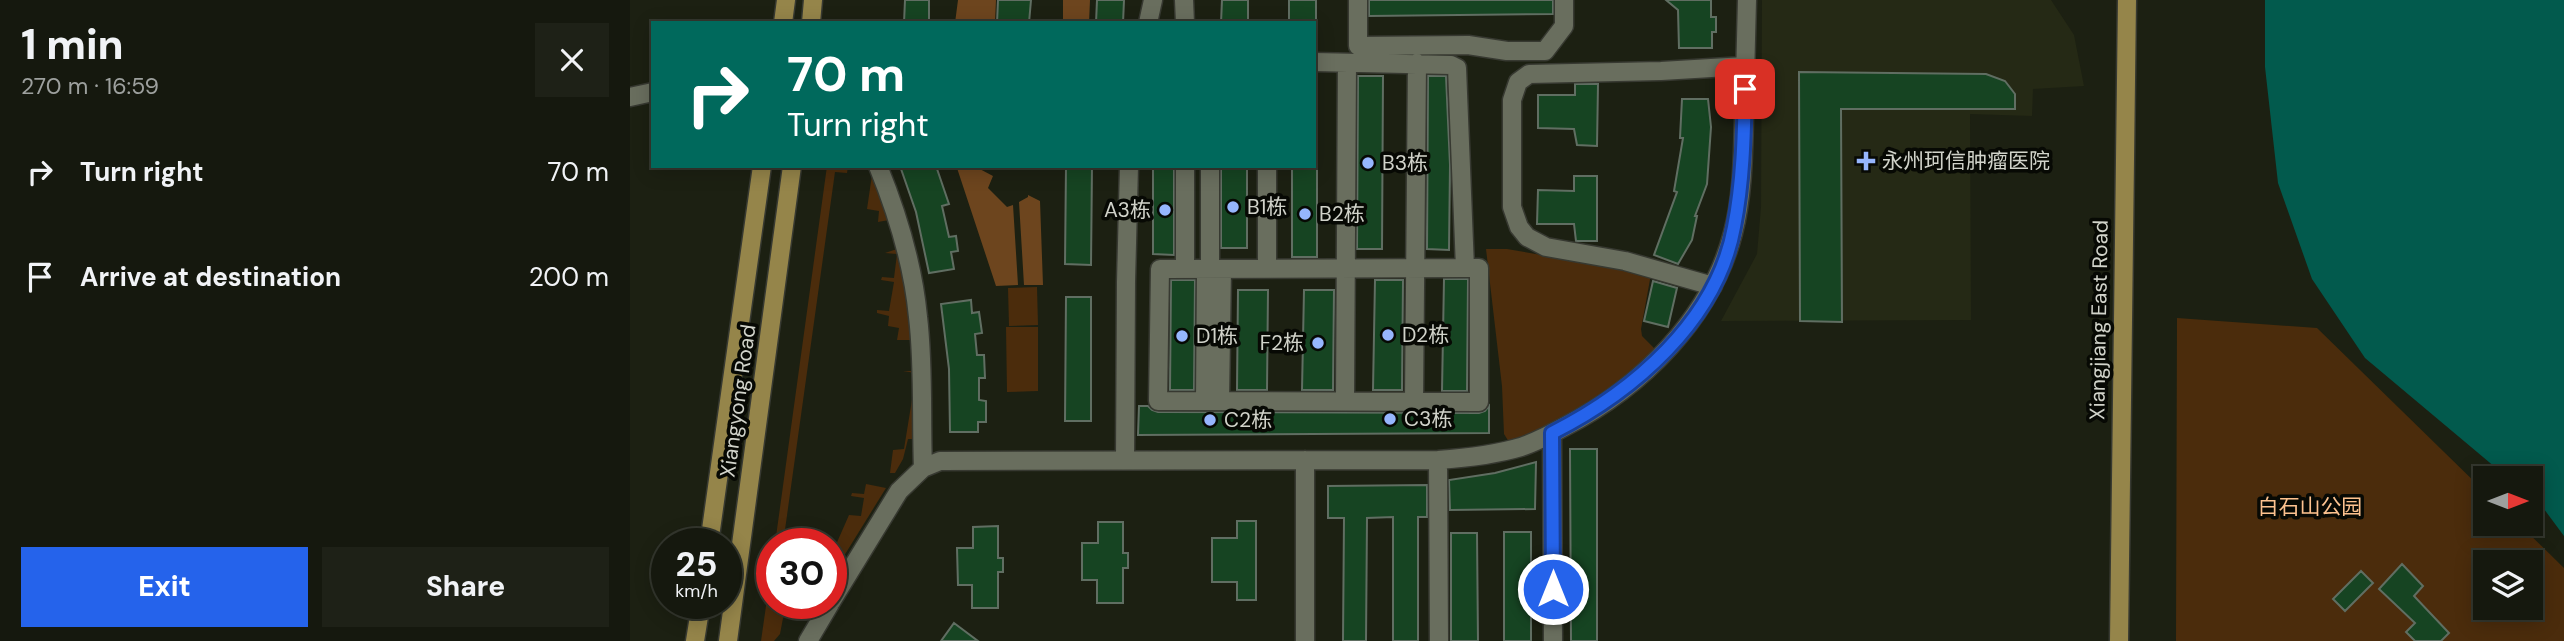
<!DOCTYPE html>
<html lang="en">
<head>
<meta charset="utf-8">
<style>
  :root { --surface:#15180e; --page:#1e2117; --text:#f1f3f6; --muted:#9da09e; --line:#34372e; --accent:#2563eb }
  body { margin:0; font-family:"DM Sans","Noto Sans SC",sans-serif; background:var(--page); color:var(--text); height:100vh; display:flex; flex-direction:column; font-size:26px; white-space:nowrap }
  * { box-sizing:border-box; margin:0 }
  p { font-size:23px; color:var(--muted) }
  .icon { flex:none; width:38px; height:38px; fill:none; stroke:currentColor; stroke-width:2; stroke-linecap:round; stroke-linejoin:round }
  .map { position:relative; flex:1; overflow:hidden }
  .panel { display:flex; flex-direction:column; background:var(--surface); width:630px }
  .panel>* { flex:none }
  .banner { position:absolute; left:21px; top:21px; width:665px; height:147px; border-radius:0px; box-shadow:0 4px 18px #0003,0 0 0 2px var(--line); background:#00695c; color:#fff; overflow:hidden }
  .needle { width:46px; rotate:90deg }
  .controls { position:absolute; left:1843px; top:466px; display:grid; gap:14px }
  .controls a { display:grid; place-items:center; width:70px; height:70px; border-radius:0px; background:var(--surface); box-shadow:0 4px 18px #0003,0 0 0 2px var(--line); font-size:35px }
  .speed { position:absolute; left:21px; top:528px; display:flex; gap:14px; font-size:35px; font-weight:700; text-align:center }
  .speed>* { display:grid; place-content:center; width:91px; height:91px; border-radius:50%; background:var(--surface); box-shadow:0 4px 18px #0003,0 0 0 2px var(--line); line-height:1 }
  .speed small { font-size:18px; font-weight:400 }
  .speed .limit { border:10px solid #d22; background:#fff; color:#111 }
  .pin { position:absolute; display:grid; place-items:center; width:60px; height:60px; color:#fff; margin:-30px; border-radius:14px; box-shadow:0 4px 10px #0006 }
  .me { position:absolute; width:77px; margin:-38px; rotate:0deg; stroke-linejoin:round; filter:drop-shadow(0 0 5px #0008) }
  .turn { display:flex; align-items:center; gap:24px; height:147px; padding:0 21px; font-size:32px }
  .turn .icon { width:91px; height:91px; stroke-width:2.5 }
  .turn b { display:block; font-size:49px; line-height:60px }
  .round { display:grid; place-items:center; flex:none; width:74px; height:74px; border-radius:0px; background:var(--page) }
  .summary { display:flex; align-items:center; justify-content:space-between; height:119px; padding:0 21px }
  h1 { font-size:42px; font-weight:800; line-height:52px }
  .primary-button { display:flex; gap:14px; margin-top:auto; padding:14px 21px }
  .primary-button a { flex:1; height:80px; border-radius:0px; background:var(--accent); color:#fff; font-size:28px; font-weight:800; line-height:80px; text-align:center }
  .primary-button a+a { background:var(--page); color:var(--text) }
  ul { padding:0; list-style:none }
  li { display:flex; align-items:center; gap:21px; height:105px; padding:0 21px }
  li div { flex:1 }
  li b { display:block; font-size:26px }
  li em { font-style:normal }
  main { display:flex; flex:1; min-height:0 }
  .map>svg:first-child { display:block }
  .built { fill:#252915 }
  .green { fill:#4b2c0c; fill-rule:evenodd }
  .forest { fill:#6d451e }
  .water { fill:#025a4d }
  .building { fill:#164422; stroke:#606e62; stroke-width:2 }
  .lines { fill:none; stroke-linecap:round; stroke-linejoin:round }
  .minor-casing { stroke:#373931; stroke-width:21 }
  .major-casing { stroke:#373931; stroke-width:21 }
  .minor { stroke:#696e5e; stroke-width:18 }
  .major { stroke:#95854a; stroke-width:18 }
  .route-casing { stroke:#184099; stroke-width:18 }
  .route { stroke:#2563eb; stroke-width:12 }
  .poi-dot { fill:#96b6fd; stroke:#070904; stroke-width:2.5 }
  .labels { text-anchor:middle; dominant-baseline:central; stroke-width:7; stroke-linejoin:round; paint-order:stroke }
  .poi-label { font-size:21px; fill:#d1d3ca; stroke:#070904; text-anchor:start }
  .street-label { font-size:21px; fill:#d1d3ca; stroke:#070904 }
  .park-label { font-size:21px; fill:#fdc28f; stroke:#070904 }
</style>
</head>
<body>
<main>
<section class="panel">
<div class="summary"><div><h1>1 min</h1><p>270 m · 16:59</p></div><a class="round"><svg class="icon" aria-label="close" viewBox="0 0 24 24"><path d="M6 6l12 12M18 6L6 18"/></svg></a></div>
<ul>
<li><svg class="icon" aria-label="right" viewBox="0 0 24 24"><path d="M7 20v-9h11M14 6l5 5-5 5"/></svg><div><b>Turn right</b></div><em>70 m</em></li>
<li><svg class="icon" aria-label="arrive" viewBox="0 0 24 24"><path d="M6 21V4h12l-3 4 3 4H6"/></svg><div><b>Arrive at destination</b></div><em>200 m</em></li>
</ul>
<div class="primary-button"><a>Exit</a><a>Share</a></div>
</section>
<div class="map">
<svg width="1934" height="641" viewBox="0 0 1934 641">
  <rect width="100%" height="100%" fill="#1c2012"/>
  <path class="built" d="M1132,0H1421L1444,35L1454,86L1403,89L1402,116L1340,114L1341,320L1091,321L1127,254L1131,207Z"/>
  <path class="green" d="M197,166H218L217,173L205,172L153,544H145Z
    M243,168L264,224L284,324L287,439H278L273,459L265,473H260L263,450L274,449L285,381V373L273,371H285L281,340H267L269,328L258,326L259,316L247,313V310L259,311L264,282L251,280L252,277L264,278L267,254L255,253L267,249L259,220L248,222L249,211L237,209Z
    M856,249H877L1021,274L1011,329L1012,336L1026,350L972,398L904,433L879,442L874,434L872,386Z
    M407,287L408,325L379,326L378,288Z
    M1547,318L1687,328L1855,492V523H1888L1934,568V641H1546ZM1855,562H1900V607H1855Z
    M376,327H408V391L377,392Z
    M236,484L256,488L201,577V556L219,515L231,516L234,498L221,496L222,493L234,494Z
    M142,564V604H145L144,611L154,613L150,634L144,641H131Z"/>
  <path class="forest" d="M328,0H366L365,23H325Z
    M433,0H460L459,23H433Z
    M332,166H344L363,176L358,188L377,207L383,205L388,285L366,286L327,168Z
    M398,195L410,201L413,285H394L389,202L398,197Z"/>
  <path class="water" d="M1635,0H1934V536L1911,505L1901,496L1900,478H1878L1735,358L1682,279L1648,183L1635,67Z"/>
  <path class="building" d="M275,0H299V23H274Z
    M368,0H401L399,23H367Z
    M467,0H494L493,23H466Z
    M592,0H618V23H591Z
    M659,0H686V23H659Z
    M739,0H923V14L739,16Z
    M1036,0H1081V17H1086V32H1082V48H1049L1048,10Z
    M1169,72L1356,74L1375,81L1385,94V109H1211L1212,322L1170,321Z
    M728,76H753L752,249H727Z
    M798,76H816L820,165L819,250L797,249Z
    M945,84H968L967,146L947,145L944,129L908,128V95H945Z
    M1052,99H1078L1081,127L1077,184L1065,216H1067L1062,240L1048,264L1024,255L1047,192L1044,191L1053,138H1050Z
    M270,166H306L319,204L312,206L319,237L326,236L328,251L321,252L324,269L299,273L286,212Z
    M436,166H462L461,265L435,264Z
    M523,166H544V255L523,254Z
    M591,166H617V248H591Z
    M662,166H687V257H662Z
    M944,176H967V241H946L944,224H907L908,190L944,191Z
    M814,279H838L837,391H812Z
    M541,280H565L564,390H540Z
    M745,280H773L772,390H743Z
    M1023,281L1047,288L1038,327L1014,321Z
    M608,290H638L637,390H607Z
    M674,290H704L703,390H672Z
    M436,297H461V421H435Z
    M341,300L342,313L349,312L352,333L345,334L347,355H354L355,378H349V400L356,401V422H348V432H320L319,369L311,304Z
    M509,406H518L522,410L528,412L849,413L855,411L859,406V433L508,435Z
    M940,449H967V641H941Z
    M906,462L905,509L820,510L819,480L865,473Z
    M797,485V517H788V641H763V517L737,518L736,641H713L714,518H698V486Z
    M607,521H626V600H607V582H582V538H607Z
    M468,522H493V553H498V568H493V603H467V580H452V543H468Z
    M368,526V558H373V572H368V608H342V585H328L327,548H343V527Z
    M874,532H901V641H874Z
    M821,533H847L848,641H821Z
    M1772,564L1793,586L1784,596L1819,633L1811,641H1785L1776,632L1785,623L1749,589Z
    M1731,571L1743,583L1715,611L1703,599Z
    M324,623L348,641H311Z"/>
  <g class="lines">
    <defs>
      <path id="minor" d="M554,0L555,23
        M728,0V46L838,45L877,51H915L934,26V0
        M518,23L523,0
        M684,62L821,65L827,68L835,268
        M0,97L23,92
        M248,166C268,215 283,264 288,317C294,367 291,418 293,468
        M637,166V269
        M835,268H849V402L528,401L530,269Z
        M555,269V166
        M580,269V166
        M1083,286L995,261L916,247L897,237L889,227L882,207V100L888,82L899,74L1031,71L1115,66
        M715,400L717,63
        M575,401L576,269
        M590,401L592,269
        M784,401L787,63
        M922,433L923,641
        M495,460L496,282L499,166
        M808,460L809,641
        M201,602L269,491L293,468L310,461L808,460C836,458 864,455 891,447C906,442 921,434 934,427C1012,387 1081,318 1103,233C1113,195 1113,155 1114,117C1115,78 1116,39 1117,0
        M178,641L200,604
        M675,641V460"/>
      <path id="major" d="M153,23L156,0
        M181,23L183,0
        M79,544L132,166
        M65,641L71,604
        M98,641L162,166
        M1489,641L1497,0"/>
    </defs>
    <use href="#minor" class="minor-casing"/>
    <use href="#major" class="major-casing"/>
    <use href="#minor" class="minor"/>
    <use href="#major" class="major"/>
  </g>
  <g class="lines">
    <defs>
      <path id="route" d="M923,589L922,433C1003,392 1087,321 1104,227C1113,182 1114,135 1115,89"/>
    </defs>
    <use href="#route" class="route-casing"/>
    <use href="#route" class="route"/>
  </g>
  <g class="poi-dot">
    <path d="M1232.5 150.5h7v7h7v7h-7v7h-7v-7h-7v-7h7z"/>
    <circle cx="738" cy="163" r="7"/>
    <circle cx="603" cy="207" r="7"/>
    <circle cx="535" cy="210" r="7"/>
    <circle cx="675" cy="214" r="7"/>
    <circle cx="758" cy="335" r="7"/>
    <circle cx="552" cy="336" r="7"/>
    <circle cx="688" cy="343" r="7"/>
    <circle cx="760" cy="419" r="7"/>
    <circle cx="580" cy="420" r="7"/>
  </g>
  <g class="labels">
    <g class="poi-label">
      <text x="1252" y="161">永州珂信肿瘤医院</text>
      <text x="752" y="163">B3栋</text>
      <text x="617" y="207">B1栋</text>
      <text x="521" y="210" text-anchor="end">A3栋</text>
      <text x="689" y="214">B2栋</text>
      <text x="772" y="335">D2栋</text>
      <text x="566" y="336">D1栋</text>
      <text x="674" y="343" text-anchor="end">F2栋</text>
      <text x="774" y="419">C3栋</text>
      <text x="594" y="420">C2栋</text>
    </g>
    <g class="street-label">
      <text transform="translate(1469 320) rotate(-89)">Xiangjiang East Road</text>
      <text transform="translate(108 401) rotate(-82)">Xiangyong Road</text>
    </g>
    <g class="park-label">
      <text x="1680" y="507">白石山公园</text>
    </g>
  </g>
</svg>
<div class="controls">
<a><svg class="needle" viewBox="-14 -14 28 28"><path d="M0-13l5 13h-10z" fill="#e53935"/><path d="M0 13l5-13h-10z" fill="#9da09e"/></svg></a>
<a><svg class="icon" aria-label="layers" viewBox="0 0 24 24"><path d="M12 4l9 5-9 5-9-5zM3 14l9 5 9-5"/></svg></a>
</div>
<div class="speed"><div>25<small>km/h</small></div><div class="limit">30</div></div>
<div class="pin" style="left:1115px;top:89px;background:#d93025"><svg class="icon" aria-label="arrive" viewBox="0 0 24 24"><path d="M6 21V4h12l-3 4 3 4H6"/></svg></div>
<svg class="me" style="left:923px;top:589px" viewBox="-20 -20 40 40"><circle r="17" fill="#2563eb" stroke="#fff" stroke-width="3"/><path d="M0-11L8 9 0 5-8 9z" fill="#fff"/></svg>
<div class="banner">
<div class="turn"><svg class="icon" aria-label="right" viewBox="0 0 24 24"><path d="M7 20v-9h11M14 6l5 5-5 5"/></svg><div><b>70 m</b>Turn right</div></div>
</div>
</div>
</main>
</body>
</html>
